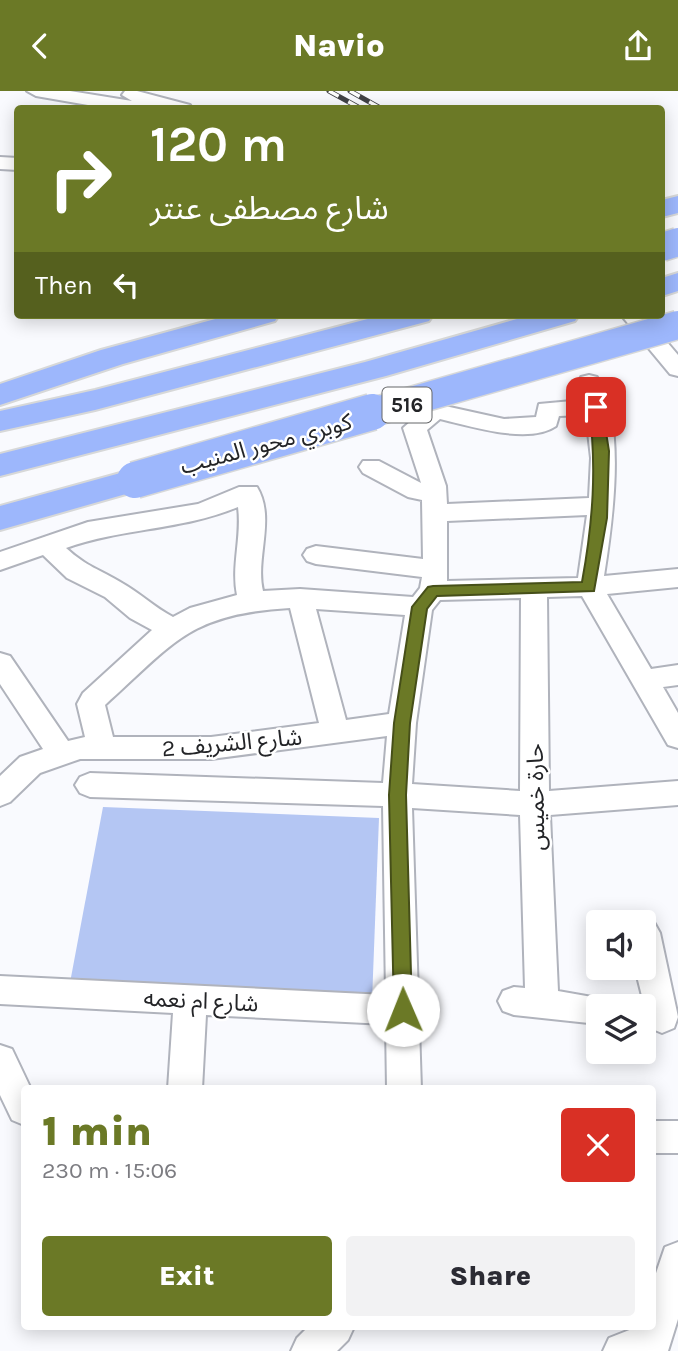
<!DOCTYPE html>
<html lang="en">
<head>
<meta charset="utf-8">
<style>
  :root { --surface:#fff; --page:#f2f2f3; --text:#2b2b33; --muted:#7c7c81; --accent:#6b7926 }
  body { margin:0; font-family:Karla,"Noto Sans Arabic",sans-serif; background:var(--page); color:var(--text); height:100vh; display:flex; flex-direction:column; font-size:26px; white-space:nowrap }
  * { box-sizing:border-box; margin:0 }
  p { font-size:23px; color:var(--muted) }
  .icon { flex:none; width:38px; height:38px; fill:none; stroke:currentColor; stroke-width:2; stroke-linecap:round; stroke-linejoin:round }
  .map { position:relative; flex:1; overflow:hidden }
  .panel { position:absolute; left:21px; top:994px; width:635px; height:245px; display:flex; flex-direction:column; background:var(--surface); border-radius:7px; box-shadow:0 4px 18px #0003 }
  .panel>* { flex:none }
  .hud { position:absolute; left:14px; top:14px; width:651px; height:214px; border-radius:7px; box-shadow:0 4px 18px #0003; background:#6b7926; color:#fff; overflow:hidden }
  .tools { position:absolute; left:586px; top:819px; display:grid; gap:14px }
  .tools a { display:grid; place-items:center; width:70px; height:70px; border-radius:7px; background:var(--surface); box-shadow:0 4px 18px #0003; font-size:35px }
  .pin { position:absolute; display:grid; place-items:center; width:60px; height:60px; color:#fff; margin:-30px; border-radius:14px; box-shadow:0 4px 10px #0006 }
  .me { position:absolute; width:77px; margin:-38px; rotate:359deg; stroke-linejoin:round; filter:drop-shadow(0 0 5px #0008) }
  .turn { display:flex; align-items:center; gap:24px; height:147px; padding:0 21px; font-size:32px }
  .turn .icon { width:91px; height:91px; stroke-width:2.5 }
  .turn b { display:block; font-size:49px; line-height:60px }
  .then { display:flex; align-items:center; height:66px; padding:0 21px; background:#0003; gap:14px; font-size:26px }
  .round { display:grid; place-items:center; flex:none; width:74px; height:74px; border-radius:7px; background:var(--page) }
  .summary { display:flex; align-items:center; justify-content:space-between; height:119px; padding:0 21px }
  h1 { font-size:42px; font-weight:800; line-height:52px; color:var(--accent) }
  .cta { display:flex; gap:14px; margin-top:auto; padding:14px 21px }
  .cta a { flex:1; height:80px; border-radius:7px; background:var(--accent); color:#fff; font-size:28px; font-weight:800; line-height:80px; text-align:center }
  .cta a+a { background:var(--page); color:var(--text) }
  header { display:flex; justify-content:space-between; align-items:center; height:91px; padding:0 21px; background:var(--accent); color:#fff; font-size:32px; font-weight:800 }
  .map>svg:first-child { display:block }
  .green { fill:#b4c6f3 }
  .lines { fill:none; stroke-linecap:round; stroke-linejoin:round }
  .minor-casing { stroke:#b0b3bc; stroke-width:4 }
  .highway-casing { stroke:#d7d8d8; stroke-width:4 }
  .minor { fill:#fff; fill-rule:evenodd }
  .highway { fill:#9db7fc; fill-rule:evenodd }
  .rail-casing { stroke:#414246; stroke-width:5 }
  .rail { stroke:#fff; stroke-width:3.5; stroke-dasharray:11; stroke-linecap:butt }
  .highway-bridge-far1-casing { stroke:#d7d8d8; stroke-width:31; stroke-linecap:butt }
  .highway-bridge-casing { stroke:#d7d8d8; stroke-width:39; stroke-linecap:butt }
  .highway-bridge-far1 { stroke:#9db7fc; stroke-width:28 }
  .highway-bridge { stroke:#9db7fc; stroke-width:36 }
  .route { fill:#6b7926; stroke:#464f19; stroke-width:2 }
  .labels { text-anchor:middle; dominant-baseline:central; stroke-width:5; stroke-linejoin:round; paint-order:stroke }
  .shield { fill:#fff; stroke:#656668; stroke-width:2 }
  .shield-label { font-size:21px; font-weight:bold; fill:#232427 }
  .street-label { font-size:23px; fill:#232427; stroke:#fff }
</style>
</head>
<body>
<header><svg class="icon" aria-label="back" viewBox="0 0 24 24"><path d="M15 5l-7 7 7 7"/></svg>Navio<svg class="icon" aria-label="share" viewBox="0 0 24 24"><path d="M12 15V3M7 8l5-5 5 5M5 13v7h14v-7"/></svg></header>
<div class="map">
<svg width="678" height="1260" viewBox="0 0 678 1260">
  <rect width="100%" height="100%" fill="#f9fafe"/>
  <path class="green" d="M103,716L379,727L372,910L69,897Z"/>
  <g class="lines">
    <defs>
      <path id="minor" d="M27,0H70L132,10L122,4L125,0H137L190,14L192,18H111L36,5Z
        M0,66L18,67V79L0,78Z
        M621,224H644L678,264V285L670,283Z
        M589,284L597,286C627,331 612,434 604,485L678,478V496L607,503L651,578L678,574V594L663,596L678,622V657L668,654L582,505L547,506L549,700L678,690V714L550,724L558,900L609,909L613,915H598V933L514,924L503,920L498,910L503,900L514,896L525,897L520,724L412,717L421,998H387L386,933L206,924L202,998H168L173,922L0,913V885L386,904L383,715L90,706L80,702L75,694L80,686L90,682L383,692L387,645L211,668H80L40,682L10,711L0,715V685L20,666L43,658L0,593V562L10,565L68,650L85,646L77,613L83,602L152,539L130,527L105,506L67,487L43,464L0,479V461L88,431L198,413L239,396H257C276,427 255,467 263,500L300,498L413,506L420,497L422,486L316,473L307,470L303,464L307,458L316,455L423,468L422,409L408,406L363,382L359,376L363,370H379L421,392L403,337L428,315L436,313L504,328L536,326L539,313L583,309L578,291L581,286ZM586,324L591,367L589,407L447,413L446,395L427,339L440,328C470,335 529,354 556,335L559,325ZM238,416C242,446 231,475 237,504L190,517L173,526C154,516 140,502 122,492C99,478 87,476 66,457C122,437 183,439 238,416ZM587,424L578,487L447,490V430ZM521,507L520,700L412,693L416,632L432,519L440,509ZM290,517L319,632L211,646H113L105,614C175,551 189,523 290,517ZM316,518L405,524L389,623L346,629Z
        M644,829L655,833L660,842L678,926L674,937L662,942L650,937L635,877H644V831H636Z
        M0,954L12,958L31,998H24V1034L12,1029L0,1004Z
        M653,1030H678V1062H653Z
        M678,1151V1228L668,1260H603L609,1247L637,1236H653V1191L665,1156Z
        M308,1236H354L348,1249L337,1260H291L297,1247Z"/>
      <path id="highway" d="M678,105V122L662,126V109Z
        M678,182V200L662,205V187Z
        M230,224H279L275,230L123,273L0,314V293L101,259Z
        M383,224H433L429,230L95,319L0,340V320L95,299Z
        M531,224H579L575,230L386,285L0,385V363L365,271Z
        M135,378L147,381L152,389L147,397L0,439V415Z"/>
    </defs>
    <use href="#minor" class="minor-casing"/>
    <use href="#highway" class="highway-casing"/>
    <use href="#minor" class="minor"/>
    <use href="#highway" class="highway"/>
    <defs>
      <path id="rail" d="M329,0L358,16
        M350,0L382,18
        M662,157L678,164"/>
    </defs>
    <use href="#rail" class="rail-casing"/>
    <use href="#rail" class="rail"/>
    <defs>
      <path id="highway-bridge-far1" d="M662,156L678,151
        M366,323L678,234"/>
      <path id="highway-bridge" d="M135,389L372,321"/>
    </defs>
    <use href="#highway-bridge-far1" class="highway-bridge-far1-casing"/>
    <use href="#highway-bridge" class="highway-bridge-casing"/>
    <use href="#highway-bridge-far1" class="highway-bridge-far1"/>
    <use href="#highway-bridge" class="highway-bridge"/>
  </g>
  <path class="route" d="M596,312L602,316L609,360L607,427L594,500L437,505L427,518L410,632L406,704L412,919L409,925L403,927L396,925L394,919L389,704L394,632L412,516L428,496L433,495L582,491C593,431 597,376 589,316Z"/>
  <g class="labels">
    <rect class="shield" x="382.5" y="296.5" width="49" height="35" rx="5"/>
    <g class="shield-label">
      <text x="407" y="314">516</text>
    </g>
    <g class="street-label">
      <text transform="translate(266 353) rotate(-15)">كوبري محور المنيب</text>
      <text transform="translate(232 652) rotate(-5)">شارع الشريف 2</text>
      <text transform="translate(536 706) rotate(-91)">حارة خميس</text>
      <text transform="translate(201 910) rotate(3)">شارع ام نعمه</text>
    </g>
  </g>
</svg>
<div class="tools">
<a><svg class="icon" aria-label="sound" viewBox="0 0 24 24"><path d="M4 9h4l5-4v14l-5-4H4zM17 9q2 3 0 6"/></svg></a>
<a><svg class="icon" aria-label="layers" viewBox="0 0 24 24"><path d="M12 4l9 5-9 5-9-5zM3 14l9 5 9-5"/></svg></a>
</div>
<div class="pin" style="left:596px;top:316px;background:#d93025"><svg class="icon" aria-label="arrive" viewBox="0 0 24 24"><path d="M6 21V4h12l-3 4 3 4H6"/></svg></div>
<svg class="me" style="left:403px;top:919px" viewBox="-20 -20 40 40"><circle r="19" fill="#fff"/><path d="M0-13L10 11 0 6-10 11z" fill="#6b7926"/></svg>
<div class="hud">
<div class="turn"><svg class="icon" aria-label="right" viewBox="0 0 24 24"><path d="M7 20v-9h11M14 6l5 5-5 5"/></svg><div><b>120 m</b>شارع مصطفى عنتر</div></div>
<div class="then">Then<svg class="icon" aria-label="left" viewBox="0 0 24 24"><path d="M17 20v-9H6M10 6l-5 5 5 5"/></svg></div>
</div>
<section class="panel">
<div class="summary"><div><h1>1 min</h1><p>230 m · 15:06</p></div><a class="round" style="background:#d93025;color:#fff"><svg class="icon" aria-label="close" viewBox="0 0 24 24"><path d="M6 6l12 12M18 6L6 18"/></svg></a></div>
<div class="cta"><a>Exit</a><a>Share</a></div>
</section>
</div>
</body>
</html>
